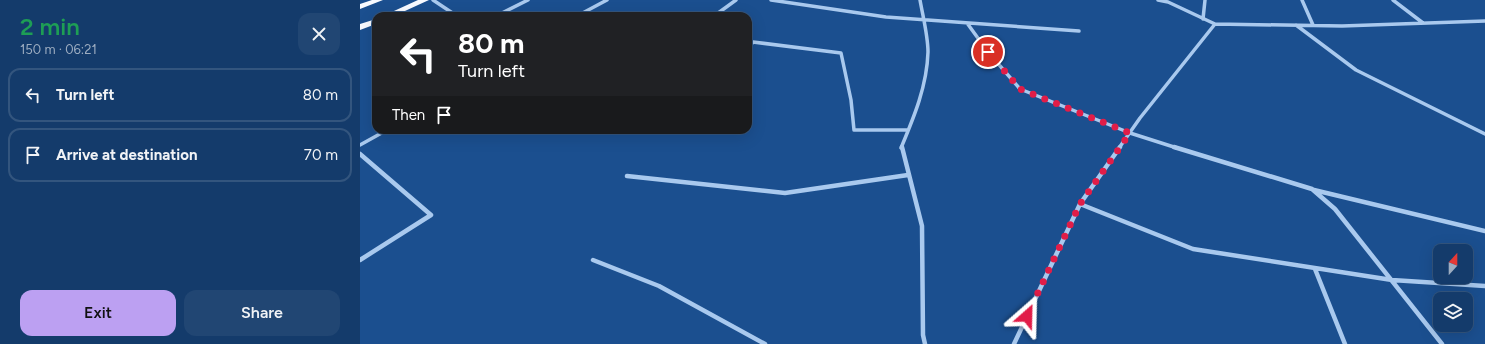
<!DOCTYPE html>
<html lang="en">
<head>
<meta charset="utf-8">
<style>
  :root { --surface:#143b6b; --page:#214673; --text:#f1f3f6; --muted:#9dadc1; --line:#33557e; --accent:#bca0f2 }
  body { margin:0; font-family:Figtree,sans-serif; background:var(--page); color:var(--text); height:100vh; display:flex; flex-direction:column; font-size:15px; white-space:nowrap }
  * { box-sizing:border-box; margin:0 }
  p { font-size:13px; color:var(--muted) }
  .icon { flex:none; width:22px; height:22px; fill:none; stroke:currentColor; stroke-width:2; stroke-linecap:round; stroke-linejoin:round }
  .map { position:relative; flex:1; overflow:hidden }
  .side { display:flex; flex-direction:column; background:var(--surface); width:360px }
  .side>* { flex:none }
  .top-card { position:absolute; left:12px; top:12px; width:380px; height:122px; border-radius:12px; box-shadow:0 4px 16px #0002,0 0 0 1px var(--line); background:#202124; color:#fff; overflow:hidden }
  .needle { width:26px; rotate:21deg }
  .buttons { position:absolute; left:1073px; top:244px; display:grid; gap:8px }
  .buttons a { display:grid; place-items:center; width:40px; height:40px; border-radius:8px; background:var(--surface); box-shadow:0 4px 16px #0002,0 0 0 1px var(--line); font-size:20px }
  .pin { position:absolute; display:grid; place-items:center; width:34px; height:34px; color:#fff; margin:-17px; border:2px solid #fff; border-radius:50%; box-shadow:0 1px 4px #0007 }
  .me { position:absolute; width:44px; margin:-22px; rotate:25deg; stroke-linejoin:round; filter:drop-shadow(0 0 3px #0008) }
  .turn { display:flex; align-items:center; gap:14px; height:84px; padding:0 20px; font-size:18px }
  .turn .icon { width:52px; height:52px; stroke-width:2.5 }
  .turn b { display:block; font-size:28px; line-height:34px }
  .then { display:flex; align-items:center; height:38px; padding:0 20px; background:#0003; gap:8px; font-size:15px }
  .round { display:grid; place-items:center; flex:none; width:42px; height:42px; border-radius:12px; background:var(--page) }
  .summary { display:flex; align-items:center; justify-content:space-between; height:68px; padding:0 20px }
  h1 { font-size:24px; font-weight:600; line-height:30px; color:#1e9e55 }
  .cta { display:flex; gap:8px; margin-top:auto; padding:8px 20px }
  .cta a { flex:1; height:46px; border-radius:12px; background:var(--accent); color:#111; font-size:16px; font-weight:600; line-height:46px; text-align:center }
  .cta a+a { background:var(--page); color:var(--text) }
  ul { padding:0; list-style:none }
  li { display:flex; align-items:center; gap:12px; height:54px; margin:0 8px 6px; padding:0 12px; border:2px solid var(--line); border-radius:12px }
  li div { flex:1 }
  li b { display:block; font-size:15px }
  li em { font-style:normal }
  main { display:flex; flex:1; min-height:0 }
  .map>svg:first-child { display:block }
  .lines { fill:none; stroke-linecap:round; stroke-linejoin:round }
  .minor-far1 { stroke:#a9c9ee; stroke-width:3.5 }
  .minor { stroke:#a9c9ee; stroke-width:4.5 }
  .trunk { fill:#f8faff; fill-rule:evenodd }
  .route { stroke:#e11d48; stroke-width:7; stroke-dasharray:0 12.6 }
</style>
</head>
<body>
<main>
<section class="side">
<div class="summary"><div><h1>2 min</h1><p>150 m · 06:21</p></div><a class="round"><svg class="icon" aria-label="close" viewBox="0 0 24 24"><path d="M6 6l12 12M18 6L6 18"/></svg></a></div>
<ul>
<li><svg class="icon" aria-label="left" viewBox="0 0 24 24"><path d="M17 20v-9H6M10 6l-5 5 5 5"/></svg><div><b>Turn left</b></div><em>80 m</em></li>
<li><svg class="icon" aria-label="arrive" viewBox="0 0 24 24"><path d="M6 21V4h12l-3 4 3 4H6"/></svg><div><b>Arrive at destination</b></div><em>70 m</em></li>
</ul>
<div class="cta"><a>Exit</a><a>Share</a></div>
</section>
<div class="map">
<svg width="1125" height="344" viewBox="0 0 1125 344">
  <rect width="100%" height="100%" fill="#1b4f8f"/>
  <g class="lines">
    <path class="minor-far1" d="M73,0L97,16
      M411,0L526,17L719,31
      M798,0L808,2L855,24L982,26L1125,21
      M942,0L953,25
      M1033,0L1063,23
      M136,16L168,0
      M217,16L247,0
      M354,16L376,0
      M843,19L845,0
      M607,23L628,52L660,89L770,133L817,148
      M936,25L996,70L1125,134
      M388,49L393,42L481,53L491,100L494,130H548
      M0,145L27,130
      M541,148C554,117 567,86 568,52C568,36 563,17 560,0
      M759,148L780,118L855,24"/>
    <path class="minor" d="M542,147L562,226L563,335L565,344
      M814,147L952,189L975,209L1082,344
      M0,154L71,215L0,260
      M267,176L425,193L548,175
      M954,190L1125,231
      M720,204L833,249L1032,280L1125,286
      M233,260L299,286L405,344
      M955,269L985,344
      M654,344L720,204L760,147"/>
    <path class="trunk" d="M12,0H23L0,9V4Z
      M58,0H69L34,16H23Z
      M16,19V24L0,30V24Z"/>
  </g>
  <g class="lines">
    <path class="route" d="M628,52L660,89L770,133L720,204L667,316"/>
  </g>
</svg>
<div class="buttons">
<a><svg class="needle" viewBox="-14 -14 28 28"><path d="M0-13l5 13h-10z" fill="#e53935"/><path d="M0 13l5-13h-10z" fill="#9dadc1"/></svg></a>
<a><svg class="icon" aria-label="layers" viewBox="0 0 24 24"><path d="M12 4l9 5-9 5-9-5zM3 14l9 5 9-5"/></svg></a>
</div>
<div class="pin" style="left:628px;top:52px;background:#d93025"><svg class="icon" aria-label="arrive" viewBox="0 0 24 24"><path d="M6 21V4h12l-3 4 3 4H6"/></svg></div>
<svg class="me" style="left:667px;top:316px" viewBox="-20 -20 40 40"><path d="M0-17L14 15 0 8-14 15z" fill="#e11d48" stroke="#fff" stroke-width="4"/></svg>
<div class="top-card">
<div class="turn"><svg class="icon" aria-label="left" viewBox="0 0 24 24"><path d="M17 20v-9H6M10 6l-5 5 5 5"/></svg><div><b>80 m</b>Turn left</div></div>
<div class="then">Then<svg class="icon" aria-label="arrive" viewBox="0 0 24 24"><path d="M6 21V4h12l-3 4 3 4H6"/></svg></div>
</div>
</div>
</main>
</body>
</html>
